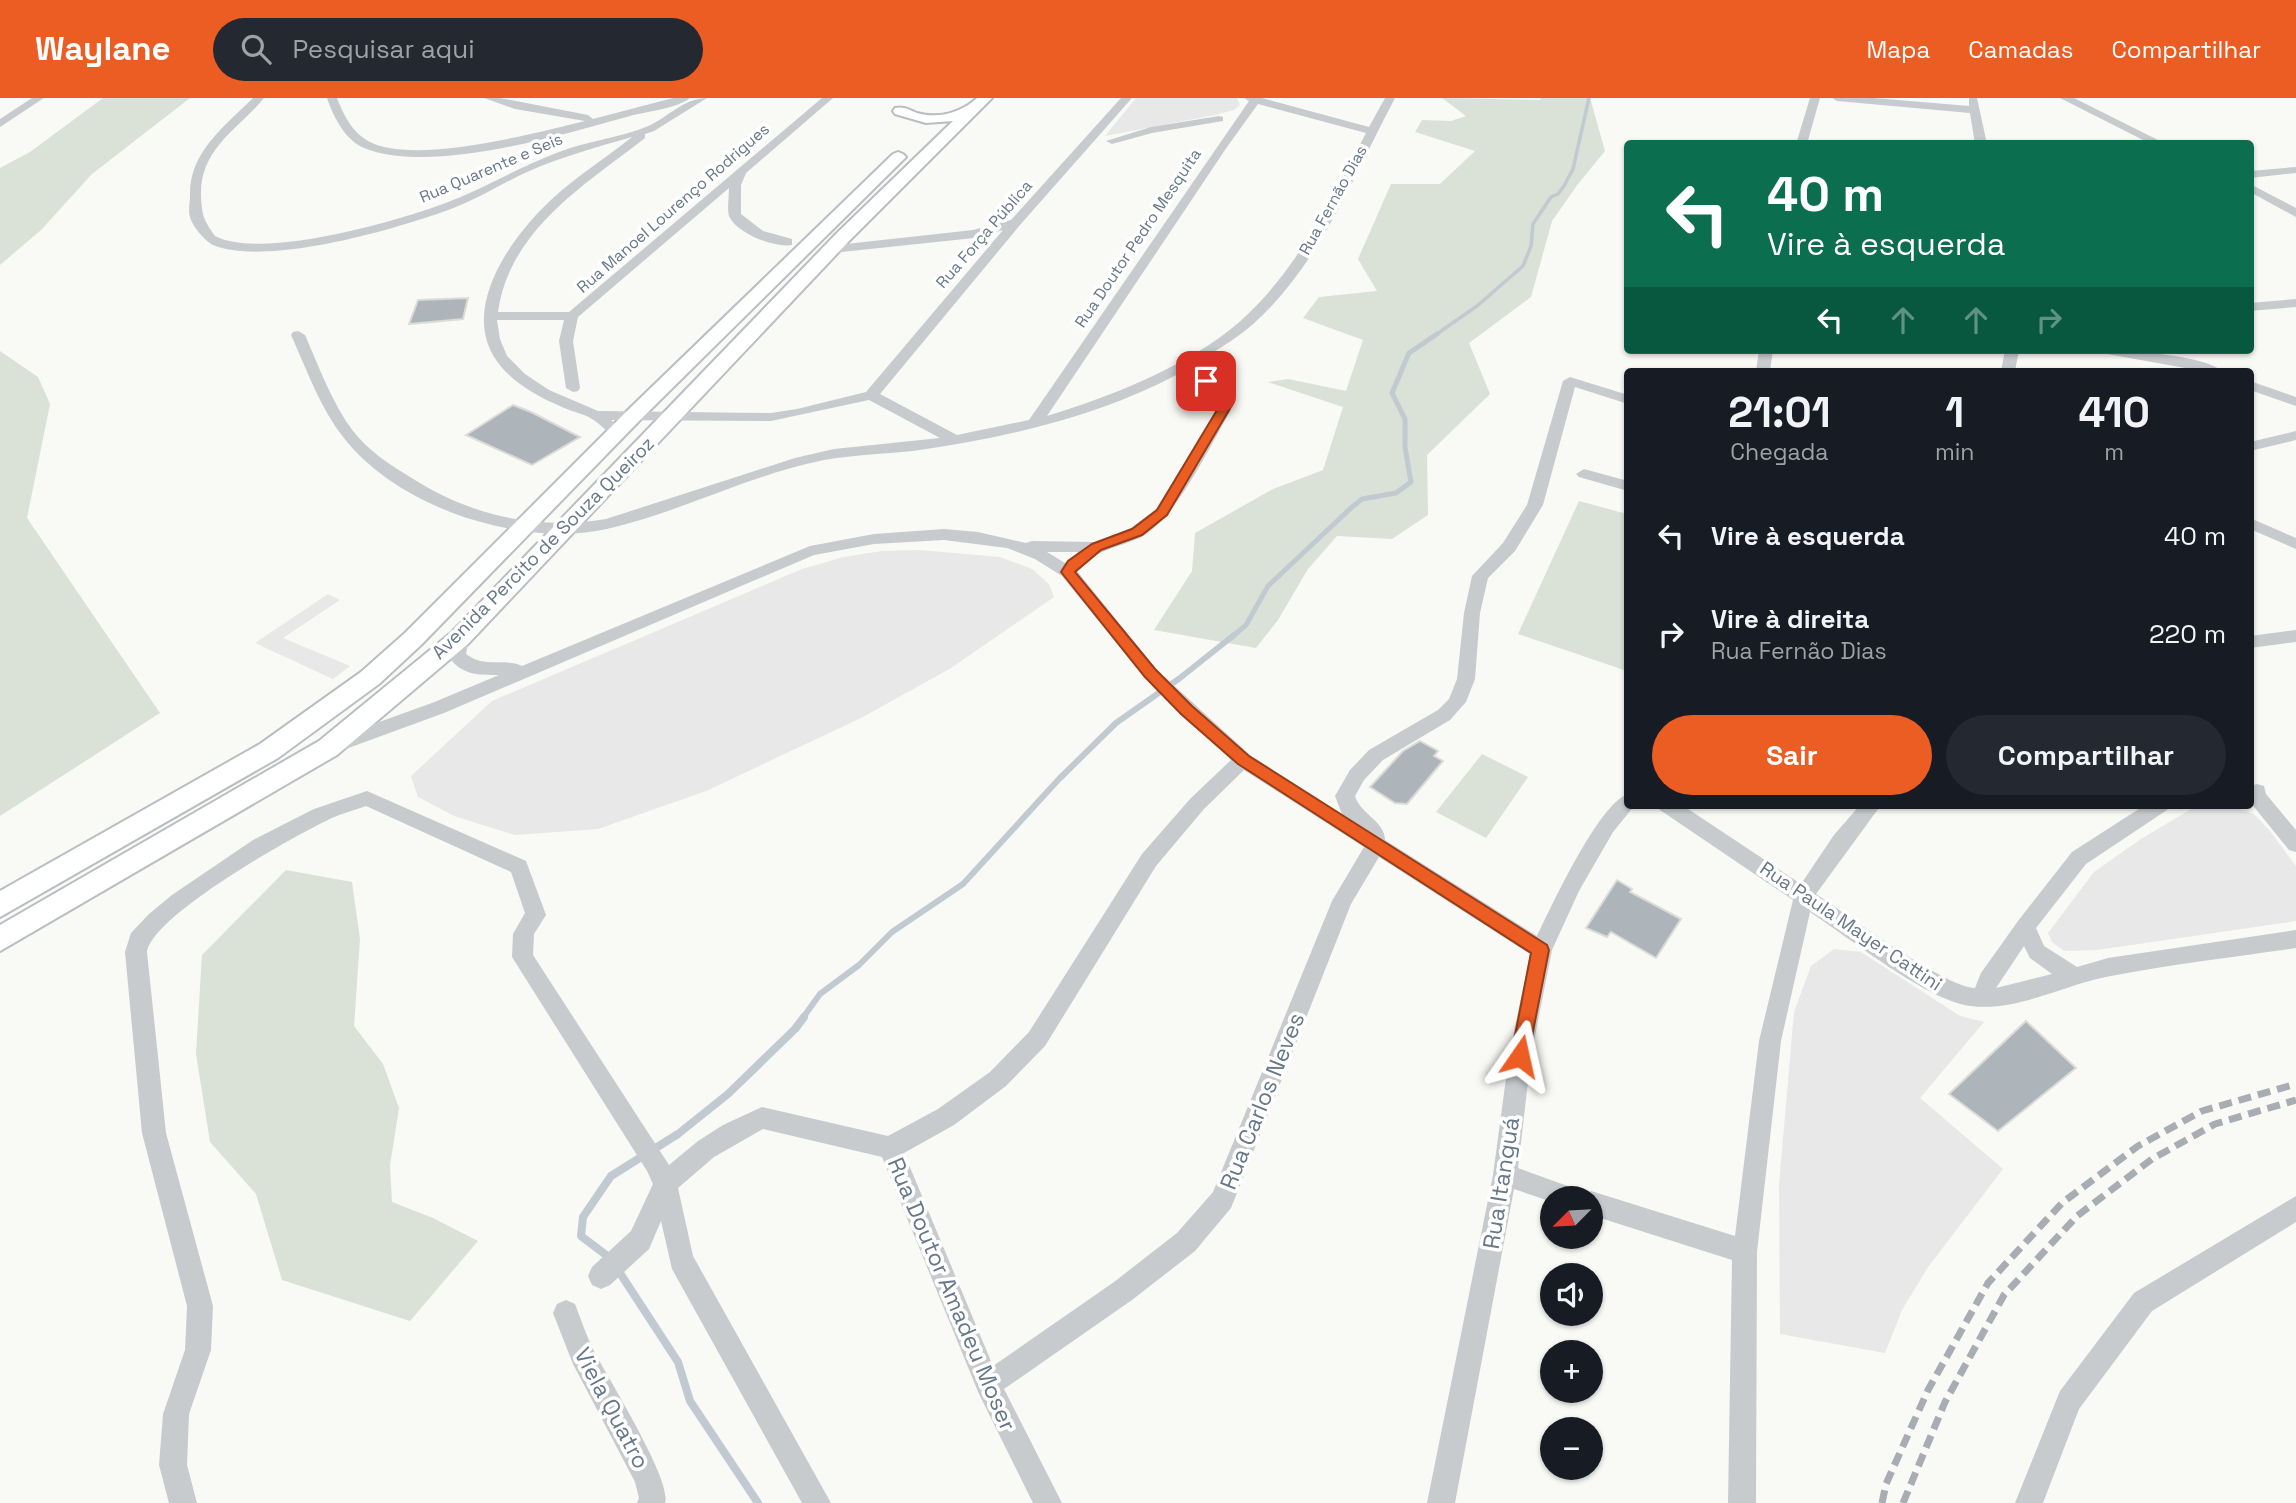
<!DOCTYPE html>
<html lang="pt">
<head>
<meta charset="utf-8">
<style>
  :root { --surface:#171b24; --page:#242831; --text:#f1f3f6; --muted:#9ea1a6; --accent:#ec5d23 }
  body { margin:0; font-family:"Space Grotesk",sans-serif; background:var(--page); color:var(--text); height:100vh; display:flex; flex-direction:column; font-size:26px; white-space:nowrap }
  * { box-sizing:border-box; margin:0 }
  p { font-size:23px; color:var(--muted) }
  .icon { flex:none; width:38px; height:38px; fill:none; stroke:currentColor; stroke-width:2; stroke-linecap:round; stroke-linejoin:round }
  .map { position:relative; flex:1; overflow:hidden }
  .sheet { position:absolute; left:1624px; top:270px; width:630px; height:441px; display:flex; flex-direction:column; background:var(--surface); border-radius:7px; box-shadow:0 2px 5px #0004 }
  .sheet>* { flex:none }
  .top-card { position:absolute; left:1624px; top:42px; width:630px; height:214px; border-radius:7px; box-shadow:0 2px 5px #0004; background:#0b6e4f; color:#fff; overflow:hidden }
  .needle { width:46px; rotate:246deg }
  .controls { position:absolute; left:1540px; top:1088px; display:grid; gap:14px }
  .controls a { display:grid; place-items:center; width:63px; height:63px; border-radius:50%; background:var(--surface); box-shadow:0 2px 5px #0004; font-size:35px }
  .pin { position:absolute; display:grid; place-items:center; width:60px; height:60px; color:#fff; margin:-30px; border-radius:14px; box-shadow:0 4px 10px #0006 }
  .me { position:absolute; width:77px; margin:-38px; rotate:11deg; stroke-linejoin:round; filter:drop-shadow(0 0 5px #0008) }
  .turn { display:flex; align-items:center; gap:24px; height:147px; padding:0 28px; font-size:32px }
  .turn .icon { width:91px; height:91px; stroke-width:2.5 }
  .turn b { display:block; font-size:49px; line-height:60px }
  .lanes { display:flex; align-items:center; height:66px; padding:0 28px; background:#0003; justify-content:center; gap:35px; direction:ltr }
  .lanes .off { opacity:.35 }
  .eta { display:flex; justify-content:space-evenly; align-items:center; height:119px; text-align:center }
  .eta b { font-size:42px; font-weight:700; line-height:49px }
  .primary-button { display:flex; gap:14px; margin-top:auto; padding:14px 28px }
  .primary-button a { flex:1; height:80px; border-radius:42px; background:var(--accent); color:#fff; font-size:28px; font-weight:700; line-height:80px; text-align:center }
  .primary-button a+a { background:var(--page); color:var(--text) }
  ul { padding:0; list-style:none }
  li { display:flex; align-items:center; gap:21px; height:98px; padding:0 28px }
  li div { flex:1 }
  li b { display:block; font-size:26px }
  li em { font-style:normal }
  header { display:flex; align-items:center; gap:42px; box-sizing:border-box; height:98px; padding:0 35px; background:var(--accent); color:#fff }
  header strong { font-size:33px }
  nav { display:flex; gap:38px; margin-inline-start:auto; font-size:24px }
  .search { width:490px; height:63px; background:var(--page); display:flex; align-items:center; gap:18px; box-sizing:border-box; padding:0 24px; border-radius:38px; color:var(--muted); font-size:26px }
  .map>svg:first-child { display:block }
  .built { fill:#e7e8e7 }
  .green { fill:#dae1d7 }
  .lines { fill:none; stroke-linecap:round; stroke-linejoin:round }
  .stream-far3 { stroke:#c1cad0; stroke-width:3.5 }
  .stream-far2 { stroke:#c1cad0; stroke-width:5 }
  .stream-far1 { stroke:#c1cad0; stroke-width:6 }
  .stream { stroke:#c1cad0; stroke-width:8 }
  .building { fill:#adb5bb; stroke:#dbdbd8; stroke-width:2 }
  .secondary-casing { stroke:#b9bec3; stroke-width:4 }
  .street { fill:#c7cbce; fill-rule:evenodd }
  .secondary { fill:#fff; fill-rule:evenodd }
  .rail { stroke:#a7adb3; stroke-width:7; stroke-dasharray:13 7; stroke-linecap:butt }
  .route { fill:#ec5d23; stroke:#993c17; stroke-width:2 }
  .labels { text-anchor:middle; dominant-baseline:central; stroke-width:7; stroke-linejoin:round; paint-order:stroke }
  .far-street-label { font-size:16px; fill:#667889; stroke:#fff }
  .street-label { font-size:19px; fill:#667889; stroke:#fff }
  .near-street-label { font-size:23px; fill:#667889; stroke:#fff }
</style>
</head>
<body>
<header>
<strong>Waylane</strong>
<div class="search"><svg class="icon" aria-label="search" viewBox="0 0 24 24"><circle cx="10" cy="10" r="6"/><path d="M15 15l6 6"/></svg>Pesquisar aqui</div>
<nav><a>Mapa</a><a>Camadas</a><a>Compartilhar</a></nav>
</header>
<div class="map">
<svg width="2296" height="1405" viewBox="0 0 2296 1405">
  <rect width="100%" height="100%" fill="#f9f9f6"/>
  <path class="built" d="M1136,0H1237L1240,7L1234,12L1215,17L1105,38Z
    M919,452L1000,459L1032,471L1049,486L1054,499L951,570L861,620L706,693L598,731L515,737L454,718L418,699L411,678L492,603L802,471L844,459L882,453Z
    M328,496L340,502L283,540L350,568L333,581L255,545Z
    M2198,707H2225L2238,711L2254,716L2269,732L2296,768V823L2097,852L2064,853L2052,844L2048,835L2094,774L2141,741Z
    M1834,851L1861,854L1960,918L1984,924L1920,1000L2003,1071L1928,1169L1902,1212L1885,1255L1780,1236L1779,1087L1794,914L1811,868Z"/>
  <path class="green" d="M103,0H190L92,76L41,132L0,167V70L30,54Z
    M1442,0L1540,2L1541,0H1590L1605,53L1578,86L1552,123L1531,199L1469,245L1490,296L1427,357L1428,417L1392,441L1337,438L1308,471L1278,522L1256,550L1154,532L1192,473L1195,435L1273,391L1323,372L1343,309L1268,284L1288,281L1346,293L1363,242L1303,220L1319,199L1377,193L1358,161L1391,86H1440L1475,53L1415,34L1422,22L1451,23L1466,18Z
    M0,253L38,279L50,306L27,420L160,615L0,718Z
    M1579,403L1627,416V573L1518,536Z
    M1482,656L1528,679L1486,740L1436,714Z
    M286,772L352,784L360,841L354,928L383,966L399,1010L390,1067L392,1104L433,1120L478,1143L410,1223L282,1182L256,1096L210,1044L196,956L202,857Z"/>
  <g class="lines">
    <path class="stream-far3" d="M1434,238L1477,208L1523,168L1531,148L1533,126L1551,99L1558,96L1564,88L1573,71L1589,0"/>
    <path class="stream-far2" d="M1232,539L1246,527L1268,488L1351,410L1362,401L1396,395L1411,384L1405,349V321L1392,295L1409,255L1437,236"/>
    <path class="stream-far1" d="M802,921L820,896L859,867L892,834L963,786L1059,681L1116,625L1180,580L1234,537"/>
    <path class="stream" d="M610,1160L581,1138L583,1119L611,1078L678,1036L728,996L795,931L804,919
      M618,1172L678,1264L690,1303L758,1405"/>
  </g>
  <path class="building" d="M468,200L463,221L409,226L418,202Z
    M513,307L531,314L580,339L532,367L466,337Z
    M1420,643L1438,653L1434,658L1443,663L1407,706L1395,705L1370,689L1403,653Z
    M1617,782L1632,791L1630,794L1681,821L1656,860L1611,834L1607,839L1586,830Z
    M2026,923L2076,970L1998,1033L1949,996Z"/>
  <g class="lines">
    <defs>
      <path id="secondary" d="M977,0H992L849,143L468,546L337,657L0,853V827L319,643L452,534L837,135L953,23L926,25L895,16L893,13L895,10C904,8 909,12 917,15C938,21 961,15 977,0Z
        M898,54L903,56L906,59L903,62L641,321L421,547L379,586L278,660L0,819V793L260,646L361,574L405,535L627,313L893,56Z"/>
    </defs>
    <use href="#secondary" class="secondary-casing"/>
    <path class="street" d="M32,0H44L0,29V21Z
      M253,0H264C237,33 200,50 201,98C202,119 204,122 215,138C262,162 394,124 443,106C483,91 519,69 559,54C587,43 619,40 646,29C668,20 683,0 707,0L654,33L645,36V40C586,86 509,132 498,214H569L822,0H833L746,75L741,87V116L763,133L792,141V147C775,150 737,136 729,118C727,111 729,98 729,90L578,219L573,243L580,290L578,293L573,294L566,290L559,243L564,222H497L500,241L507,258L525,276L549,292L598,313L771,315L797,311L866,294L1003,132L974,140L832,155L826,151L828,148L973,132L1011,122L1121,0H1132L1020,127L880,296L957,337L1029,322L1249,3L1244,0H1262L1369,29L1385,0H1395C1354,77 1319,168 1252,227C1234,243 1211,255 1190,269L1225,287L1234,301L1230,314C1209,349 1178,417 1143,438C1121,450 1093,451 1077,473L1156,571L1250,657L1342,716L1335,698L1350,672L1369,652L1438,612L1449,601L1457,581L1464,515L1472,478L1503,445L1527,407L1563,283L1570,279L1628,297V306L1575,289L1543,407L1515,453L1488,480L1480,515L1475,581L1466,604L1450,622L1383,662L1364,682L1355,698C1360,716 1385,723 1385,742L1537,838C1551,809 1599,705 1628,696V707H1635L1613,734L1579,793L1552,852L1531,958L1518,1070L1587,1095L1591,1093L1735,1138L1759,943L1793,802L1660,712L1657,707H1682L1801,786L1834,737L1860,707H1881L1816,796C1846,816 1944,889 1975,890L1981,875L2018,823L2072,754L2145,707H2170L2167,712L2086,766L2036,830L2044,848L2077,869L2108,860L2296,832V850C2234,859 2172,866 2111,878C2064,886 2019,914 1971,908C1929,904 1848,839 1810,814L1781,943L1757,1154L1756,1405H1728L1732,1162L1591,1117V1101H1552V1104L1514,1091L1455,1405H1427L1493,1077L1509,958L1530,856L1379,759L1351,806L1231,1110L1195,1153L1132,1202L1004,1291L1062,1405H1033L979,1296L882,1059L763,1031L714,1059L678,1090L693,1158L831,1405H802L672,1171L661,1123L649,1151L610,1187L601,1191L592,1187L588,1178L592,1169L631,1133L653,1086L647,1073L512,859L513,836L525,815L511,774L366,708C353,713 338,716 326,723C290,740 152,818 147,854L166,1035L213,1208L211,1252L189,1316L187,1367L197,1405H169L159,1367L163,1316L185,1252L187,1208L142,1035L125,854L131,835L149,816L172,797L253,742L314,711L367,693L526,763L546,817L534,836L533,857L669,1067L698,1043L723,1027L762,1009L888,1038L938,1011L990,974L1029,934L1142,756L1190,701L1231,662L1144,579L1062,478L1035,461L1007,450L944,442L874,446L814,457L444,615L343,652H329L327,647L329,642L432,605L499,577C477,577 461,577 448,558L451,540L460,534L469,540L466,556C486,571 502,559 522,568L810,448L874,436L944,431L978,434L1026,445L1032,443L1095,444L1131,430L1156,411L1216,314L1220,301L1215,293L1180,275C1098,319 1005,340 913,353C883,356 853,357 824,362C749,377 681,414 607,431C522,450 398,410 344,340C320,310 307,272 291,237L293,234L298,233L305,237C319,269 332,305 353,333C368,352 387,365 407,377C468,417 534,433 606,421L795,360L834,351L940,340L869,302L771,323L611,322L625,334L618,338C607,336 601,326 592,321C586,317 578,315 572,313C544,302 511,286 494,259C462,206 513,137 552,101C577,78 606,60 632,39C597,49 561,59 527,74C501,86 478,101 451,111C397,131 266,169 213,147C205,143 192,128 190,119C188,113 190,104 190,98C189,54 224,29 253,0ZM1258,6L1366,35C1333,98 1301,164 1250,214C1200,264 1113,298 1047,318L1227,49ZM1047,454H1079L1065,465ZM1244,672L1364,749L1332,803L1213,1094L1177,1135L1114,1184L993,1268L904,1055L954,1027L1006,988L1045,948L1156,768L1204,711ZM2024,848L2030,860L2052,876L1996,890Z
      M327,0H337C343,16 352,34 368,43C412,68 536,35 585,23L515,11L484,0H500L588,17L593,21L673,0H690C676,11 648,13 630,18C561,37 431,77 364,50C345,42 333,18 327,0Z
      M1810,0H1820L1807,46H1796Z
      M1832,0H1874L1969,8V0H1977L1987,46H1975L1970,15L1837,3Z
      M2060,0H2074L2166,46H2151Z
      M1219,18L1223,19V23L1152,35L1112,46L1106,43L1151,29Z
      M2296,69V75L2250,80V73Z
      M2250,86L2296,110V119L2250,94Z
      M2296,201V209L2250,213V205Z
      M1759,252H1773L1770,273H1756Z
      M2005,252H2019L2015,273H2001Z
      M2100,252C2126,252 2204,257 2222,273H2202L2107,256Z
      M2250,283L2296,299V308L2250,292Z
      M2296,333V342L2250,353V344Z
      M1584,371L1628,383V393L1579,379L1576,376Z
      M2250,420L2296,440V451L2250,431Z
      M2296,532V544L2250,550V538Z
      M2257,686L2264,688L2266,696L2296,732V754L2289,752L2250,704V688Z
      M2296,1098V1124L2152,1213L2079,1311L2043,1405H2015L2060,1293L2134,1195Z
      M566,1202L575,1206C581,1221 586,1237 593,1251C606,1277 673,1383 665,1405H637L639,1400L635,1384L573,1266L553,1215L557,1206Z"/>
    <use href="#secondary" class="secondary"/>
    <path class="rail" d="M1882,1405L1886,1386L1928,1292L1988,1185L2062,1105L2138,1048L2202,1013L2296,986
      M1903,1405L1945,1304L2004,1197L2077,1118L2152,1061L2215,1026L2296,1002"/>
  </g>
  <path class="route" d="M1202,280H1210L1230,293L1232,307L1167,417L1142,437L1101,452L1075,474L1155,571L1192,608L1249,658L1547,847L1549,852L1527,964L1520,966L1514,964L1511,958L1531,855L1238,666L1181,616L1145,579L1061,474L1068,463L1092,446L1132,431L1157,412L1220,307L1219,296L1202,285Z"/>
  <g class="labels">
    <g class="far-street-label">
      <text transform="translate(491 70) rotate(-23)">Rua Quarente e Seis</text>
      <text transform="translate(1333 102) rotate(-61)">Rua Fernão Dias</text>
      <text transform="translate(673 110) rotate(-41)">Rua Manoel Lourenço Rodrigues</text>
      <text transform="translate(984 136) rotate(-49)">Rua Força Pública</text>
      <text transform="translate(1138 140) rotate(-56)">Rua Doutor Pedro Mesquita</text>
    </g>
    <g class="street-label">
      <text transform="translate(543 450) rotate(-45)">Avenida Percito de Souza Queiroz</text>
      <text transform="translate(1851 828) rotate(34)">Rua Paula Mayer Cattini</text>
    </g>
    <g class="near-street-label">
      <text transform="translate(1262 1003) rotate(-68)">Rua Carlos Neves</text>
      <text transform="translate(1501 1085) rotate(-81)">Rua Itanguá</text>
      <text transform="translate(952 1196) rotate(67)">Rua Doutor Amadeu Moser</text>
      <text transform="translate(612 1310) rotate(62)">Viela Quatro</text>
    </g>
  </g>
</svg>
<div class="controls">
<a><svg class="needle" viewBox="-14 -14 28 28"><path d="M0-13l5 13h-10z" fill="#e53935"/><path d="M0 13l5-13h-10z" fill="#9ea1a6"/></svg></a>
<a><svg class="icon" aria-label="sound" viewBox="0 0 24 24"><path d="M4 9h4l5-4v14l-5-4H4zM17 9q2 3 0 6"/></svg></a>
<a>+</a>
<a>−</a>
</div>
<div class="pin" style="left:1206px;top:283px;background:#d93025"><svg class="icon" aria-label="arrive" viewBox="0 0 24 24"><path d="M6 21V4h12l-3 4 3 4H6"/></svg></div>
<svg class="me" style="left:1520px;top:958px" viewBox="-20 -20 40 40"><path d="M0-17L14 15 0 8-14 15z" fill="#ec5d23" stroke="#fff" stroke-width="4"/></svg>
<div class="top-card">
<div class="turn"><svg class="icon" aria-label="left" viewBox="0 0 24 24"><path d="M17 20v-9H6M10 6l-5 5 5 5"/></svg><div><b>40 m</b>Vire à esquerda</div></div>
<div class="lanes"><svg class="icon" aria-label="left" viewBox="0 0 24 24"><path d="M17 20v-9H6M10 6l-5 5 5 5"/></svg><svg class="icon off" aria-label="ahead" viewBox="0 0 24 24"><path d="M12 20V5M6 11l6-6 6 6"/></svg><svg class="icon off" aria-label="ahead" viewBox="0 0 24 24"><path d="M12 20V5M6 11l6-6 6 6"/></svg><svg class="icon off" aria-label="right" viewBox="0 0 24 24"><path d="M7 20v-9h11M14 6l5 5-5 5"/></svg></div>
</div>
<section class="sheet">
<div class="eta">
<div><b>21:01</b><p>Chegada</p></div>
<div><b>1</b><p>min</p></div>
<div><b>410</b><p>m</p></div>
</div>
<ul>
<li><svg class="icon" aria-label="left" viewBox="0 0 24 24"><path d="M17 20v-9H6M10 6l-5 5 5 5"/></svg><div><b>Vire à esquerda</b></div><em>40 m</em></li>
<li><svg class="icon" aria-label="right" viewBox="0 0 24 24"><path d="M7 20v-9h11M14 6l5 5-5 5"/></svg><div><b>Vire à direita</b><p>Rua Fernão Dias</p></div><em>220 m</em></li>
</ul>
<div class="primary-button"><a>Sair</a><a>Compartilhar</a></div>
</section>
</div>
</body>
</html>
